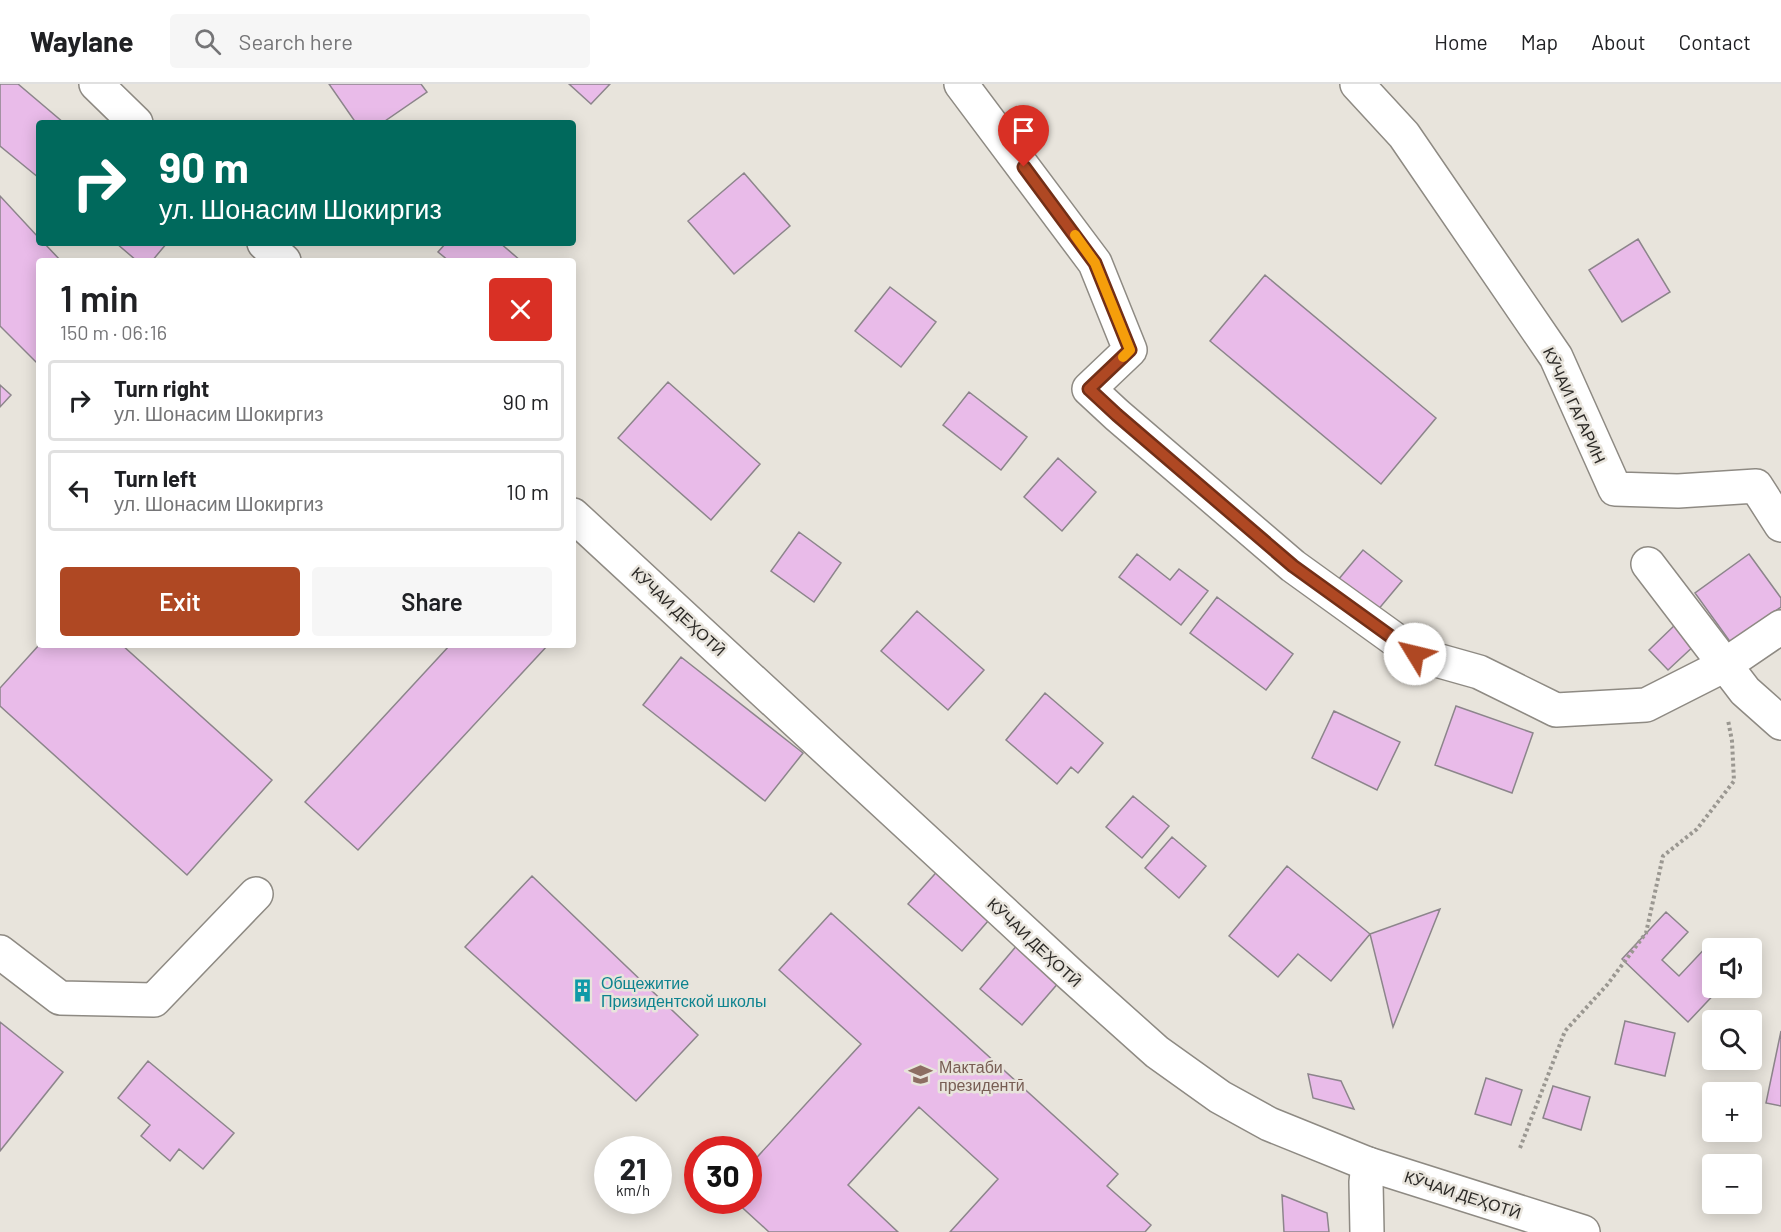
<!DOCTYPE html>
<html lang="en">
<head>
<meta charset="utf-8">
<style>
  :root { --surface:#fff; --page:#f6f6f6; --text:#202124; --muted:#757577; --line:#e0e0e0; --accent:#af4823 }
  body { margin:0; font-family:Barlow,sans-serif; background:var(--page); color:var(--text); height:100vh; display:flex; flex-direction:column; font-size:22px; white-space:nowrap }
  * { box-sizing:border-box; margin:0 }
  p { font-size:20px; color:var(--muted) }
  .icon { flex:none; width:33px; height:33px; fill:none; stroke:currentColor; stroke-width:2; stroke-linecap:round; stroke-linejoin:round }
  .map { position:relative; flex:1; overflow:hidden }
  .side { position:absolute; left:36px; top:174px; width:540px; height:390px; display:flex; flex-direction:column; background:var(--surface); border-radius:6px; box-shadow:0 3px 15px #0003 }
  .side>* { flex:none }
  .top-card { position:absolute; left:36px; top:36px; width:540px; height:126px; border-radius:6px; box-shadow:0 3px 15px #0003; background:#00695c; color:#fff; overflow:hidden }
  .tools { position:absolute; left:1702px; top:854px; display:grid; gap:12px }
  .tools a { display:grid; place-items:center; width:60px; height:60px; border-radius:6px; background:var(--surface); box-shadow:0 3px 15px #0003; font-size:30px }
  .speed { position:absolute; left:594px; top:1052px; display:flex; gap:12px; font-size:30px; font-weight:700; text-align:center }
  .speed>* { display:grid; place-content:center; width:78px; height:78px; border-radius:50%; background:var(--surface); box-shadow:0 3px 15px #0003; line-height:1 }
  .speed small { font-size:15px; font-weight:400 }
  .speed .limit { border:9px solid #d22; background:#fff; color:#111 }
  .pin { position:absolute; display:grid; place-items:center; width:51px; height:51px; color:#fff; margin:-62px -26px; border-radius:50% 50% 50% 0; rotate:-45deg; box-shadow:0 0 6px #0007 }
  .pin .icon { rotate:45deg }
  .me { position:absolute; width:66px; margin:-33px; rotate:306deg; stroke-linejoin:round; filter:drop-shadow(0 0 4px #0008) }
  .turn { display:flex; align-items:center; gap:21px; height:126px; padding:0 24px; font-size:27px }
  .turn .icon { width:78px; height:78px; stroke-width:2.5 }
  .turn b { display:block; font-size:42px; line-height:51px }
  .round { display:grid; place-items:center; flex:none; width:63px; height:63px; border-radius:6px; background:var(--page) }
  .headline { display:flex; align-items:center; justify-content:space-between; height:102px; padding:0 24px }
  h1 { font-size:36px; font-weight:600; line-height:45px }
  .action { display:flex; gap:12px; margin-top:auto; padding:12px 24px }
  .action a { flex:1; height:69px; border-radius:6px; background:var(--accent); color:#fff; font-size:24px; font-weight:600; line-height:69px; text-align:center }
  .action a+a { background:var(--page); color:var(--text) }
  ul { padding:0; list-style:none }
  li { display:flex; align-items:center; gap:18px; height:81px; margin:0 12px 9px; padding:0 12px; border:3px solid var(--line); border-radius:6px }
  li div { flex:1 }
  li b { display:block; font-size:22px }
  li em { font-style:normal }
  header { display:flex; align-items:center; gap:36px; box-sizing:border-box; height:84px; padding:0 30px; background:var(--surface); border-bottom:2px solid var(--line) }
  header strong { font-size:28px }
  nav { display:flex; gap:33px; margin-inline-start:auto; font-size:21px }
  .search { width:420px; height:54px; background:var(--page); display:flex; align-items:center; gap:15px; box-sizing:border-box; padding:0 21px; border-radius:6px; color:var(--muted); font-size:22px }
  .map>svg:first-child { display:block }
  .building { fill:#e9bbe9; stroke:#8c858b; stroke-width:1.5 }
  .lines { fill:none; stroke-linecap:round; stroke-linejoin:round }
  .minor-casing { stroke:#8e8a83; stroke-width:36 }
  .major-casing { stroke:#8e8a83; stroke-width:36 }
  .path { stroke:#9a9791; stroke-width:4; stroke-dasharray:3 3; stroke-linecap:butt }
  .minor { stroke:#fff; stroke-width:33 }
  .major { stroke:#fff; stroke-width:33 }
  .route-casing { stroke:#722f17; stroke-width:15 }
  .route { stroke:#af4823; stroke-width:10 }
  .slow { stroke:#f59e0b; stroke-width:10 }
  .labels { text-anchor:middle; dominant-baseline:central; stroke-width:5; stroke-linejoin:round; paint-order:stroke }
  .street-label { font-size:16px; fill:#2c2a27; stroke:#e8e4dc }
  .culture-label { font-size:16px; fill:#0d838f; stroke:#e8e4dc; text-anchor:start }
  .education-label { font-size:16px; fill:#785e54; stroke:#e8e4dc; text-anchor:start }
</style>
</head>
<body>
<header>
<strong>Waylane</strong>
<div class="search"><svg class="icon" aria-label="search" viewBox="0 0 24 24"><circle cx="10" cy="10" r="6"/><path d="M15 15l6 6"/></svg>Search here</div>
<nav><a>Home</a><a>Map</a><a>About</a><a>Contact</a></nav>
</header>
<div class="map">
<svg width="1781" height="1148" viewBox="0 0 1781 1148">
  <rect width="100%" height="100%" fill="#e8e4dc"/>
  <path class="building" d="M0,0H18L64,39H39V94L0,62Z
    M329,0H421L427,8L382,39H356Z
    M569,0H610L591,20Z
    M744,89L790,142L734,190L688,137Z
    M0,112L39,154V159H44L61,177H39V281L0,242Z
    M1638,155L1670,208L1622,238L1589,186Z
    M116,159H167L152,177H137Z
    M446,159H500L521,177H449L438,168Z
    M1265,191L1436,334L1381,400L1210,257Z
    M890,203L936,238L901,283L855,247Z
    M668,298L760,380L711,436L618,354Z
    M0,301L11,311L0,323Z
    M969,308L1027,353L1001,386L943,341Z
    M1058,374L1096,408L1062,447L1024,413Z
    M799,448L841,479L814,518L771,487Z
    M1363,466L1402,497L1377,527L1338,496Z
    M1137,470L1170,496L1179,485L1208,507L1181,541L1119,493Z
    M1749,470L1781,514V523L1731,559L1695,509Z
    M1217,513L1293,570L1266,606L1190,549Z
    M917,527L984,586L948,626L881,567Z
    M1678,538L1697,559L1668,586L1649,566Z
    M39,561H122L272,696L187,791L0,622V604Z
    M450,561H548L358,766L305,718Z
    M681,573L803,669L765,717L643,621Z
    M1045,609L1103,659L1078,689L1071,683L1057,700L1006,656Z
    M1456,622L1533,649L1512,709L1435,681Z
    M1334,627L1400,658L1377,706L1312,674Z
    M1133,712L1169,742L1142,774L1106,743Z
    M1172,753L1206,782L1179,814L1145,784Z
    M942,782L995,829L962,867L908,820Z
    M1287,782L1370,850L1331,897L1298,870L1278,893L1229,852Z
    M532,792L698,951L636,1017L465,863Z
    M1440,825L1393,943L1370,850Z
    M1666,828L1688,848L1662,876L1679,892L1710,859L1715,864H1713V903H1721L1688,938L1622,875Z
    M831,829L1118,1090L1107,1102L1151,1141L1145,1148H950L998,1095L919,1023L848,1101L898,1148H769L734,1116H748V1083L861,960L779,886Z
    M1018,860L1060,897L1022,941L980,905Z
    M1625,937L1675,949L1665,992L1615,980Z
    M0,938L63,988L0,1067Z
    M1781,947V1022L1766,1019Z
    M148,977L234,1049L203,1085L179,1065L170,1077L141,1052L150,1041L118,1014Z
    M1308,990L1341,997L1354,1025L1313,1014Z
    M1486,994L1522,1006L1511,1041L1475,1030Z
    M1553,1002L1590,1013L1581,1046L1543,1034Z
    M1282,1111L1327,1129L1329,1148H1284Z"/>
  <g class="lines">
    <defs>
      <path id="minor" d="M961,0L1095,179L1130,266L1089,305L1117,331L1293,482L1415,570L1479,588L1556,626L1646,621L1725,581L1781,543
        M1357,0L1404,51L1556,273L1615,405L1678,407L1756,402L1781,441
        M1648,480L1745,607L1781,639
        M0,868L60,914L154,916L256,810
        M1367,1148L1366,1098L1368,1080"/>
      <path id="major" d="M96,0L136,39
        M264,159L284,177
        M573,431L1071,891L1157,968L1220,1013L1269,1040L1368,1080L1583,1148"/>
    </defs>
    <use href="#minor" class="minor-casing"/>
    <use href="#major" class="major-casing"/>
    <path class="path" d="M1520,1064L1565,947L1607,901L1646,849L1663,772L1697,745L1734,697L1732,657L1728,636"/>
    <use href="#minor" class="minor"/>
    <use href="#major" class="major"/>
  </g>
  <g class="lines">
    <defs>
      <path id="route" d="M1024,83L1095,179L1130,266L1089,305L1117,331L1293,482L1415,570"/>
    </defs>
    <use href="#route" class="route-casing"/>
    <use href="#route" class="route"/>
    <path class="slow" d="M1075,151L1095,179L1130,266L1123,273"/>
  </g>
  <defs>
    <symbol id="building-bare" viewBox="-9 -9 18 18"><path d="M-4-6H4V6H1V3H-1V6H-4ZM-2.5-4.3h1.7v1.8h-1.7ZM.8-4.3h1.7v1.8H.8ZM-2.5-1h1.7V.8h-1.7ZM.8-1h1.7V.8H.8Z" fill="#0f9aa8" stroke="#e8e4dc" stroke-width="2.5" paint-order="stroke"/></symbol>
    <symbol id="school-bare" viewBox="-9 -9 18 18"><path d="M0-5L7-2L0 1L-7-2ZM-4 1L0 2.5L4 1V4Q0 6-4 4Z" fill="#8d6e63" stroke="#e8e4dc" stroke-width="2.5" paint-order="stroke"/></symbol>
  </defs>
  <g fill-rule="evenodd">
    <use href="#building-bare" x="566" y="890" width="33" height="33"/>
    <use href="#school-bare" x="904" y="974" width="33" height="33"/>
  </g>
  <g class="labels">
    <g class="street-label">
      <text transform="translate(1575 321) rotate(65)">КӮЧАИ ГАГАРИН</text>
      <text transform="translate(679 527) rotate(43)">КӮЧАИ ДЕҲОТӢ</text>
      <text transform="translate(1035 858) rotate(43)">КӮЧАИ ДЕҲОТӢ</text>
      <text transform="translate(1463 1110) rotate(18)">КӮЧАИ ДЕҲОТӢ</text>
    </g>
    <g class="culture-label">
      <text x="601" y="898">Общежитие<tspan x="601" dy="18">Призидентской школы</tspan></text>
    </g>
    <g class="education-label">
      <text x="939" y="982">Мактаби<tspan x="939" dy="18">президентӣ</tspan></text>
    </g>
  </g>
</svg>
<div class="tools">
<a><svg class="icon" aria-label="sound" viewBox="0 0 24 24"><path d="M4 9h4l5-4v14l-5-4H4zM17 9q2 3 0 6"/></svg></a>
<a><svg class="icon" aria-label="search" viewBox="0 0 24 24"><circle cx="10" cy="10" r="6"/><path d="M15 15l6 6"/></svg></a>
<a>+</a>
<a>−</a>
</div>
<div class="speed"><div>21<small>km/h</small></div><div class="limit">30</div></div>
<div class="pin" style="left:1024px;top:83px;background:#d93025"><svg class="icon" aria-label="arrive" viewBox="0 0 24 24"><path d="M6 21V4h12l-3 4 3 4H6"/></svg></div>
<svg class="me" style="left:1415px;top:570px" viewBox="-20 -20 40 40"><circle r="19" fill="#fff"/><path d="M0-13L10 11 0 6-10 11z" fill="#af4823"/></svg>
<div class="top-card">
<div class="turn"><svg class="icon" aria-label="right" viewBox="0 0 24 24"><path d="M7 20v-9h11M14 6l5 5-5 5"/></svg><div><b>90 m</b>ул. Шонасим Шокиргиз</div></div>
</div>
<section class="side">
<div class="headline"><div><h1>1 min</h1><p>150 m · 06:16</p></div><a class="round" style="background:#d93025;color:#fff"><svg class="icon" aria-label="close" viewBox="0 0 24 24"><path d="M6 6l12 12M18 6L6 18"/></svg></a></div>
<ul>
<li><svg class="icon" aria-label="right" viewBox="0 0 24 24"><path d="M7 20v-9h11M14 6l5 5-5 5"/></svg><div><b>Turn right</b><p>ул. Шонасим Шокиргиз</p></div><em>90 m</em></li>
<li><svg class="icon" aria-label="left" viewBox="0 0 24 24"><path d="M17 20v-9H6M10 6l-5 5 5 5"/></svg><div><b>Turn left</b><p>ул. Шонасим Шокиргиз</p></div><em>10 m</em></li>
</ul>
<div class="action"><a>Exit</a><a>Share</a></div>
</section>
</div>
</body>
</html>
